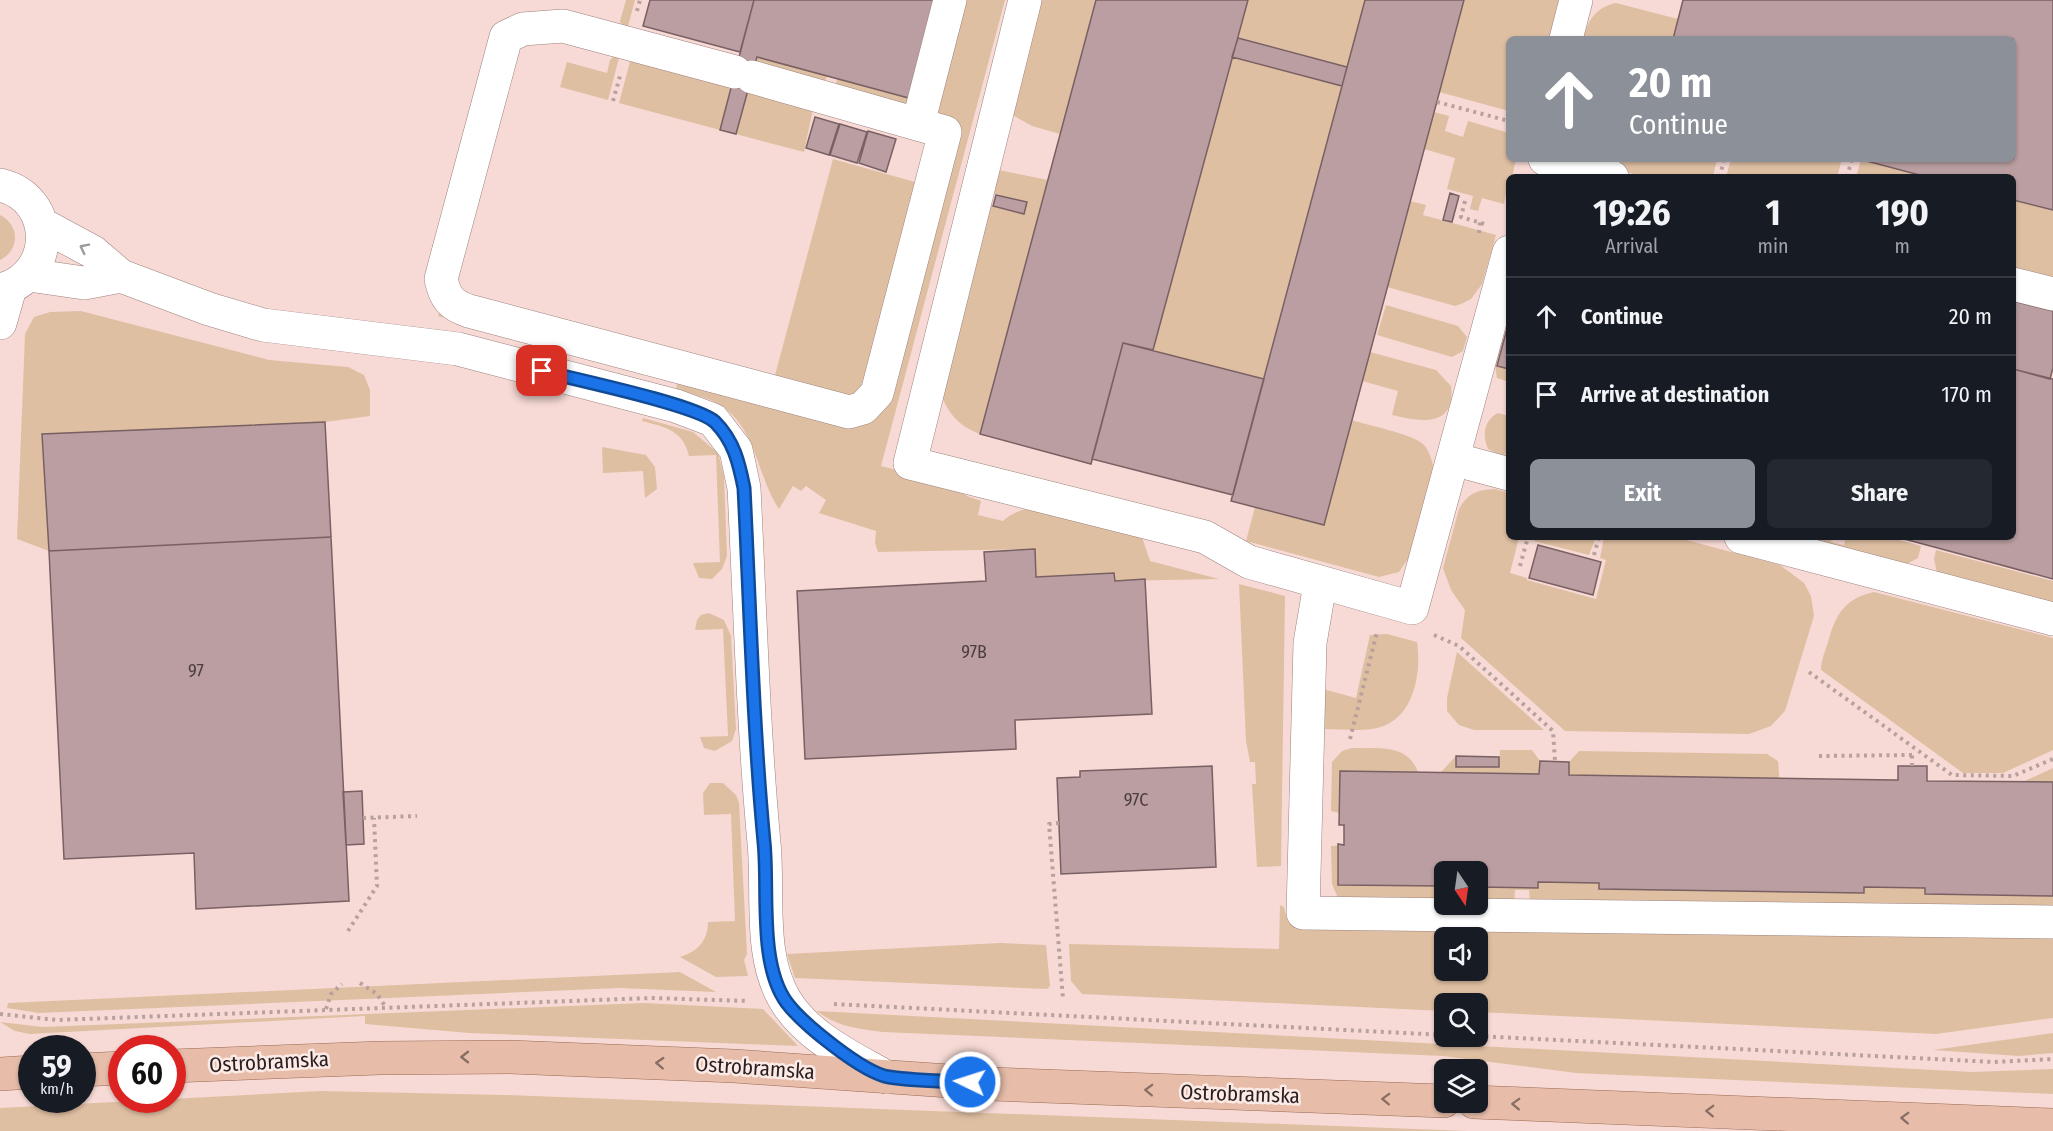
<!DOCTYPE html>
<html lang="en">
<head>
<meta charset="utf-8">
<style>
  :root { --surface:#171b24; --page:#242831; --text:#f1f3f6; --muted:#9ea1a6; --line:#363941; --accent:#8c9099 }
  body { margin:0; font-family:"Fira Sans Condensed",sans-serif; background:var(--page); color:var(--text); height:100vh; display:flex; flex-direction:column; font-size:22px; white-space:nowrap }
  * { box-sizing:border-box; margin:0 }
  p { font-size:20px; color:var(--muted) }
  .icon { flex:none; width:33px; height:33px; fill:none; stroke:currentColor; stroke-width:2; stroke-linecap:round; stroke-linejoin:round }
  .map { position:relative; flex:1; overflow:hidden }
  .drawer { position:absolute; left:1506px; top:174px; width:510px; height:366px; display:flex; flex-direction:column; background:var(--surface); border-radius:9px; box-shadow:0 2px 4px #0004 }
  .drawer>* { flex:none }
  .top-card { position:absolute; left:1506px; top:36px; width:510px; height:126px; border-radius:9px; box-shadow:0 2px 4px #0004; background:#8c9099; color:#fff; overflow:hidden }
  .needle { width:39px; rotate:167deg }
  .tools { position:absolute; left:1434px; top:861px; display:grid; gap:12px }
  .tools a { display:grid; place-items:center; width:54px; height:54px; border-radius:9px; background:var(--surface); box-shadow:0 2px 4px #0004; font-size:30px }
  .speed { position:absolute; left:18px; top:1035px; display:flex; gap:12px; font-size:30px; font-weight:700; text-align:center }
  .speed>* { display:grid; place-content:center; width:78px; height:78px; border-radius:50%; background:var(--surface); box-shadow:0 2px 4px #0004; line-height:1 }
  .speed small { font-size:15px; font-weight:400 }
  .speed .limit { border:9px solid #d22; background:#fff; color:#111 }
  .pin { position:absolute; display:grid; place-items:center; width:51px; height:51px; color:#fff; margin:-26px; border-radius:12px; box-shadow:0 3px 9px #0006 }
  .me { position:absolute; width:66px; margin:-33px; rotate:274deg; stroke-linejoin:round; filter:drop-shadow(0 0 4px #0008) }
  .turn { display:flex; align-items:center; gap:21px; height:126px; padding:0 24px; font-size:27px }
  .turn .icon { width:78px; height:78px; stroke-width:2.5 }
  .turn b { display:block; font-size:42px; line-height:51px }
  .eta { display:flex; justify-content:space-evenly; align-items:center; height:102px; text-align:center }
  .eta b { font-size:36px; font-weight:700; line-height:42px }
  .cta { display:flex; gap:12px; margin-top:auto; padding:12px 24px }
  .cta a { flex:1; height:69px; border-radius:9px; background:var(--accent); color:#fff; font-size:24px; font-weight:700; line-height:69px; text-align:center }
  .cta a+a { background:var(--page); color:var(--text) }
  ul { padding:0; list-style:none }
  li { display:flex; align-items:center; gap:18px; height:78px; padding:0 24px; border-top:2px solid var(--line) }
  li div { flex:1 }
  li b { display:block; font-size:22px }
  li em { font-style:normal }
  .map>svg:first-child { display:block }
  .green { fill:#dfbfa2; fill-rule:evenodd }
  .building { fill:#ba9ea1; stroke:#796063; stroke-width:1.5 }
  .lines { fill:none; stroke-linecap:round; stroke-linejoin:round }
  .minor-casing { stroke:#9c827e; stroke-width:34 }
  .major-casing { stroke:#9a6953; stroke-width:34 }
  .path { stroke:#b8a19d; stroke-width:4; stroke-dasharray:3 4.5; stroke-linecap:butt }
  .minor { stroke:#fff; stroke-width:33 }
  .major { stroke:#e7bda9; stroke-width:33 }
  .oneway { stroke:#9f9a9a }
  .oneway2 { stroke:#886e64 }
  .route-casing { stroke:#114b97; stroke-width:15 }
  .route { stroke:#1a73e8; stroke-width:10 }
  .labels { text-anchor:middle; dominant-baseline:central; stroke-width:5; stroke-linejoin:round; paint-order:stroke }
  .number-label { font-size:18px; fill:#4e3f3f }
  .street-label { font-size:21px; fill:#2a1f1e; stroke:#fceae7 }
</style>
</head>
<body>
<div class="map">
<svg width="2053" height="1131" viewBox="0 0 2053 1131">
  <rect width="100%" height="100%" fill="#f7dad5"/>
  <path class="green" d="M626,0H635L626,34L620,21Z
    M959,0H1005L881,466L950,484L967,496L981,501L978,515L1003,521C1014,511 1023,509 1038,508L1142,537L1150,561L1219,579L1115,581L1114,574L1036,577L1034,549L878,552L875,543L876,531L819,513L826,500L806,486L801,491L793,486L779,509C757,477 757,428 720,405C708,397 690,394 676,389L678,379L438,316L440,312L860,418L934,118Z
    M1040,0H1096L1060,134L1032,126L1009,113Z
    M1248,0H1365L1347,67L1238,38Z
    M1464,0H1559L1549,39H1509V111L1439,92Z
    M1616,3L1678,19L1673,39H1583C1588,20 1596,7 1616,3Z
    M617,53L620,54L608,100L560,87L567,62L607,73L610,60Z
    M632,54L733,80L720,130L619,103Z
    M757,57L827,76L825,81L754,71Z
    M1232,57L1342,86L1264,379L1153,350Z
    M837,79L916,100L912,107L836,84Z
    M750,84L813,109L804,152L736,134Z
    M1434,112L1449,116L1445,131L1463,137L1468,121L1509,133V159H1516L1512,177H1509L1504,204L1482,198L1478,211L1470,209L1473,196L1447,189L1455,158L1424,149Z
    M833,159L915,182L861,400L774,379Z
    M1578,159H1717L1713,177H1645Z
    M1731,159H1842L1837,177H1726Z
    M1861,160L1927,177H1856Z
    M994,169L1048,180L980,434C959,426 947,413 940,391L985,204L1023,214L1026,202L988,192Z
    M2014,200L2053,210V286L2013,272Z
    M1410,201L1426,205L1423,215L1496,235L1482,284L1471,299L1461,304L1455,306L1387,287Z
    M0,215C20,225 20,250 0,260Z
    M1386,305L1458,326L1467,337L1463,351L1452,357L1377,335Z
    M81,311L269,360L348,367L364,375L370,390V416L325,422L43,434L49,551L17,539L25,334L34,317L50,312Z
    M1509,311L1497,365L1509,369V382L1497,378L1495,365Z
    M1370,352L1436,370L1451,386C1456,428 1420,422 1392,415L1398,391L1362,381Z
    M1498,413L1509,416V445L1504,457L1488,449C1482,435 1484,420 1498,413Z
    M643,418L693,432L718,453L724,476L727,556L722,569L712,579L699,578L693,563L720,562L716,455L689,456C683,430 665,427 642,421Z
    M1352,420C1369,426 1410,433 1423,444C1430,451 1432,461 1434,470L1410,556L1399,572L1379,577L1246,541L1255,507Z
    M602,447L646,455L655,467L657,489L645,498L643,471L603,473Z
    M1495,489L1509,493V537H1519L1510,573L1527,578V580L1596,599L1606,560L1600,558L1604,537H1675L1780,565L1804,583L1811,596L1814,616L1785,711L1771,726L1749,734L1565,731L1461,638L1465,610L1451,590L1443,568L1459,509C1468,493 1477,490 1495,489Z
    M1535,537H1596L1589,555L1534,541Z
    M1820,537H1832L1831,542L1844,545L1846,537H1888L1921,546L1918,558L1905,565L1819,541Z
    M1936,550L2053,581V603L1937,573L1934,559Z
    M1239,584L1285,596L1281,866L1257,867L1252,784H1256L1255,762H1250L1246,741Z
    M1874,592L2053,638V750L2003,773H1963L1821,670C1821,661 1825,651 1828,642C1836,614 1844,599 1874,592Z
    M709,613L724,620L731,636L736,729L732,741L715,751L704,748L700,737L728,736L723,629L695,630L697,620L701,615Z
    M1387,634L1417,642C1422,675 1413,724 1372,729C1357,731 1340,729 1324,729L1323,689L1356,698L1370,635Z
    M1457,652L1544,730H1474L1459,725L1447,711V698Z
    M1352,748C1378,749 1407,743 1418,772L1344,814L1331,811L1332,762L1342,751Z
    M1500,750H1532L1540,761L1539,774L1441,780L1442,771L1456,756V766L1499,767Z
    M1579,751L1767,754L1778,761L1780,787L1569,781V762Z
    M2053,768V791L2005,790Z
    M710,783H723L736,795L739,803L747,954L744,960L748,976L716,977L680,957C697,952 708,941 708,922L735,921L731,814L704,815L703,793Z
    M1344,845L1343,878L1444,877V903L1338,898L1332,884L1331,846Z
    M1478,878H1504V882L1599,883L1600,889L1863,893L1864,887L2053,886V912L1530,904L1529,890H1515L1514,904L1478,903Z
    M1280,905L1284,907L1287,919L2053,932V1018L1936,1034L1478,1012V1004H1444V1011L1082,994L1071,981L1069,944L1279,949ZM1444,938H1478V970H1444Z
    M1000,943L1046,945L1050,986L1047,989L795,978L787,954Z
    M680,972L716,992L619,988L39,1013L7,1008L8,1003Z
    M644,1003L763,1009L798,1046L469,1033L365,1024V1016L30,1034L15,1031L0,1022L43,1027Z
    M817,1011L1972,1072L2053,1069V1094L1576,1073L1443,1056L883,1032C859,1029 837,1027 817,1011Z
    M2053,1033V1053L2019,1056L1933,1050Z
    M321,1091L505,1095L1469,1131H0V1108Z"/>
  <path class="building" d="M650,0H754L740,52L643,26Z
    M754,0H942L916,100L757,57L736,134L720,130Z
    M1096,0H1248L1153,350L1123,343L1091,464L980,434Z
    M1365,0H1464L1324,525L1231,501Z
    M1683,0H2053V210L2013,200V177H1927L1859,159H2013V39H1673Z
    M1238,38L1347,67L1342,86L1232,57Z
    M815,117L839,124L829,155L806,148Z
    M840,124L867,132L857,163L830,155Z
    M868,131L896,139L886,172L859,163Z
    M1450,193L1459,196L1452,222L1443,220Z
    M996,195L1027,202L1024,214L993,206Z
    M2013,301L2053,311V368L2050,379L2013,369Z
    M1509,321V369L1497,366Z
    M1123,343L1264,379L1233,495L1092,459Z
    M2013,369L2053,379V579L1897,537H2013Z
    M325,422L331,537L49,551L42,434Z
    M331,537L349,901L196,909L194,853L64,859L49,551Z
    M1538,545L1601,562L1593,595L1529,578Z
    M1035,549L1036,577L1114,573L1115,581L1145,579L1152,714L1015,720L1016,749L805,759L797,591L986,581L984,552Z
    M1456,756L1499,757V767H1456Z
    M1540,761L1569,762V775L1894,780H1898V766H1927V781L2053,782V896L1925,894V888L1864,887V893L1599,889V883L1538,882V888L1478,887V872H1444V886L1338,885V844L1344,845V825H1339L1340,771L1539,774Z
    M1212,766L1216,867L1061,874L1057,778L1080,777V771Z
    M362,791L364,844L346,845L343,792Z"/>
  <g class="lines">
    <defs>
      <path id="minor" d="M1025,0L910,463L1205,537L1249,562L1412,608L1509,252
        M1566,39L1576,0
        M735,72L563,26L523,29L506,37L441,279C445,298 451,305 469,311L849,412L863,408L877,393L945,132L752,77
        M918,124L950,0
        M1545,159L1612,177
        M0,185C57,198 56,277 0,290
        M43,225L93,252L121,276L209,309L263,325L458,349L676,406L713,420L736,450L744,488C750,607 753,725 764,843C769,893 758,955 785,1000C807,1037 851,1057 886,1077
        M29,275L84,283L121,276
        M2013,284L2053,294
        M0,323L10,288
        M1453,459L1509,474
        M1741,537L2053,619
        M1320,584L1310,643L1303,913L2053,922"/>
      <path id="major" d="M172,1066L380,1058L510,1057L734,1066L992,1084L1444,1101
        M82,1070L122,1068
        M0,1074L32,1072
        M1474,1102L2053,1125"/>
    </defs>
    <use href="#minor" class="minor-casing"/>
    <use href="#major" class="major-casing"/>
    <path class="path" d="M637,11L640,0
      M613,101L620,76
      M1437,102L1509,121
      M1720,177L1724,159
      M1847,177L1852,159
      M1465,201L1461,217L1488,225
      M1479,233L1480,222
      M1594,555L1599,537
      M1520,566L1528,537
      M1434,635L1459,646L1553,731L1555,761
      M1809,672L1952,775L2013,776L2053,759
      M1350,739L1377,632
      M1819,756L1912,755
      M1912,766V754
      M363,818L417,816
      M1059,823L1049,824L1063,999
      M348,931L377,886L374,818
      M360,983L377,994L385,1006
      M834,1004L1444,1035
      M326,1009L331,994L342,984
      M0,1014L57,1020L651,998L749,1001
      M1478,1036L1994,1062L2053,1059"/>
    <use href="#minor" class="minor"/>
    <use href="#major" class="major"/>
  </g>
  <defs><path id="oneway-chevron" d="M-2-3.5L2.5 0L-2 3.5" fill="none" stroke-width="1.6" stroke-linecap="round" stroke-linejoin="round" transform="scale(1.5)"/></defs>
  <use class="oneway" href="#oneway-chevron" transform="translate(84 248) rotate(-153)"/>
  <g class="oneway2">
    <use href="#oneway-chevron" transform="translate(465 1057) rotate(-180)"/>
    <use href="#oneway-chevron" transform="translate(660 1063) rotate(-177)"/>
    <use href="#oneway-chevron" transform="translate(1149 1090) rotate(-178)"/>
    <use href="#oneway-chevron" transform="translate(1386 1099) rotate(-178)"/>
    <use href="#oneway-chevron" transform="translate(1516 1104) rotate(-178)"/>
    <use href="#oneway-chevron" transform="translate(1710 1111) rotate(-178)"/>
    <use href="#oneway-chevron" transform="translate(1905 1118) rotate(-178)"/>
  </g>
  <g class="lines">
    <defs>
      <path id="route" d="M542,371C573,379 697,405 715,422C734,441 739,463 744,488C750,606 753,725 764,842C769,889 758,964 787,1003C803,1024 863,1073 889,1077C915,1081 943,1081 970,1082"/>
    </defs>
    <use href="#route" class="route-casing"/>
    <use href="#route" class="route"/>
  </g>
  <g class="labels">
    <g class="number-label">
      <text x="974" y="652">97B</text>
      <text x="196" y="671">97</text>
      <text x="1136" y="800">97C</text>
    </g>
    <g class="street-label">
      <text transform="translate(269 1062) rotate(-3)">Ostrobramska</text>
      <text transform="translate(755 1068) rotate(4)">Ostrobramska</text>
      <text transform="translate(1240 1094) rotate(2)">Ostrobramska</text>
    </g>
  </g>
</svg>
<div class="tools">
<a><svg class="needle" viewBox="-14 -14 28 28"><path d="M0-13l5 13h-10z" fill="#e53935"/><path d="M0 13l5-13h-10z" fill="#9ea1a6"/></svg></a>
<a><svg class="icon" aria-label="sound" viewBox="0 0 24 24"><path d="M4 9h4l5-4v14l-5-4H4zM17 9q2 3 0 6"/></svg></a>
<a><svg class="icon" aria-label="search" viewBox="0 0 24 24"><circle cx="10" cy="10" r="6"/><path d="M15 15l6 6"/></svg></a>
<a><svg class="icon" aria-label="layers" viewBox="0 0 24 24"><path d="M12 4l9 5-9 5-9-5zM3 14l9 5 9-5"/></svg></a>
</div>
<div class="speed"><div>59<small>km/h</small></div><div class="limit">60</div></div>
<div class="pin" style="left:542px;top:371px;background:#d93025"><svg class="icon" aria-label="arrive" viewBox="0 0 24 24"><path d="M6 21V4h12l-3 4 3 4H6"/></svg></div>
<svg class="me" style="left:970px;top:1082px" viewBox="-20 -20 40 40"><circle r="17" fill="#1a73e8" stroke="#fff" stroke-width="3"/><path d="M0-11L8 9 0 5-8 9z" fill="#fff"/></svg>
<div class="top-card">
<div class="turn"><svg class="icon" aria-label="ahead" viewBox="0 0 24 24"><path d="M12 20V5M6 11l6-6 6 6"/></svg><div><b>20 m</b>Continue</div></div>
</div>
<section class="drawer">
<div class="eta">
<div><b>19:26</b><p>Arrival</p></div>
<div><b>1</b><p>min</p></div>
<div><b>190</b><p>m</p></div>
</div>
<ul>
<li><svg class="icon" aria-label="ahead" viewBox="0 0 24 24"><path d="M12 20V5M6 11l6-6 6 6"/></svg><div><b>Continue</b></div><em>20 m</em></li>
<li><svg class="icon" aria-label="arrive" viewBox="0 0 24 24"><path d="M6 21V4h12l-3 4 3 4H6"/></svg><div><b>Arrive at destination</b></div><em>170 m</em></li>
</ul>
<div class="cta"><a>Exit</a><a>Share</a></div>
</section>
</div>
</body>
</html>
